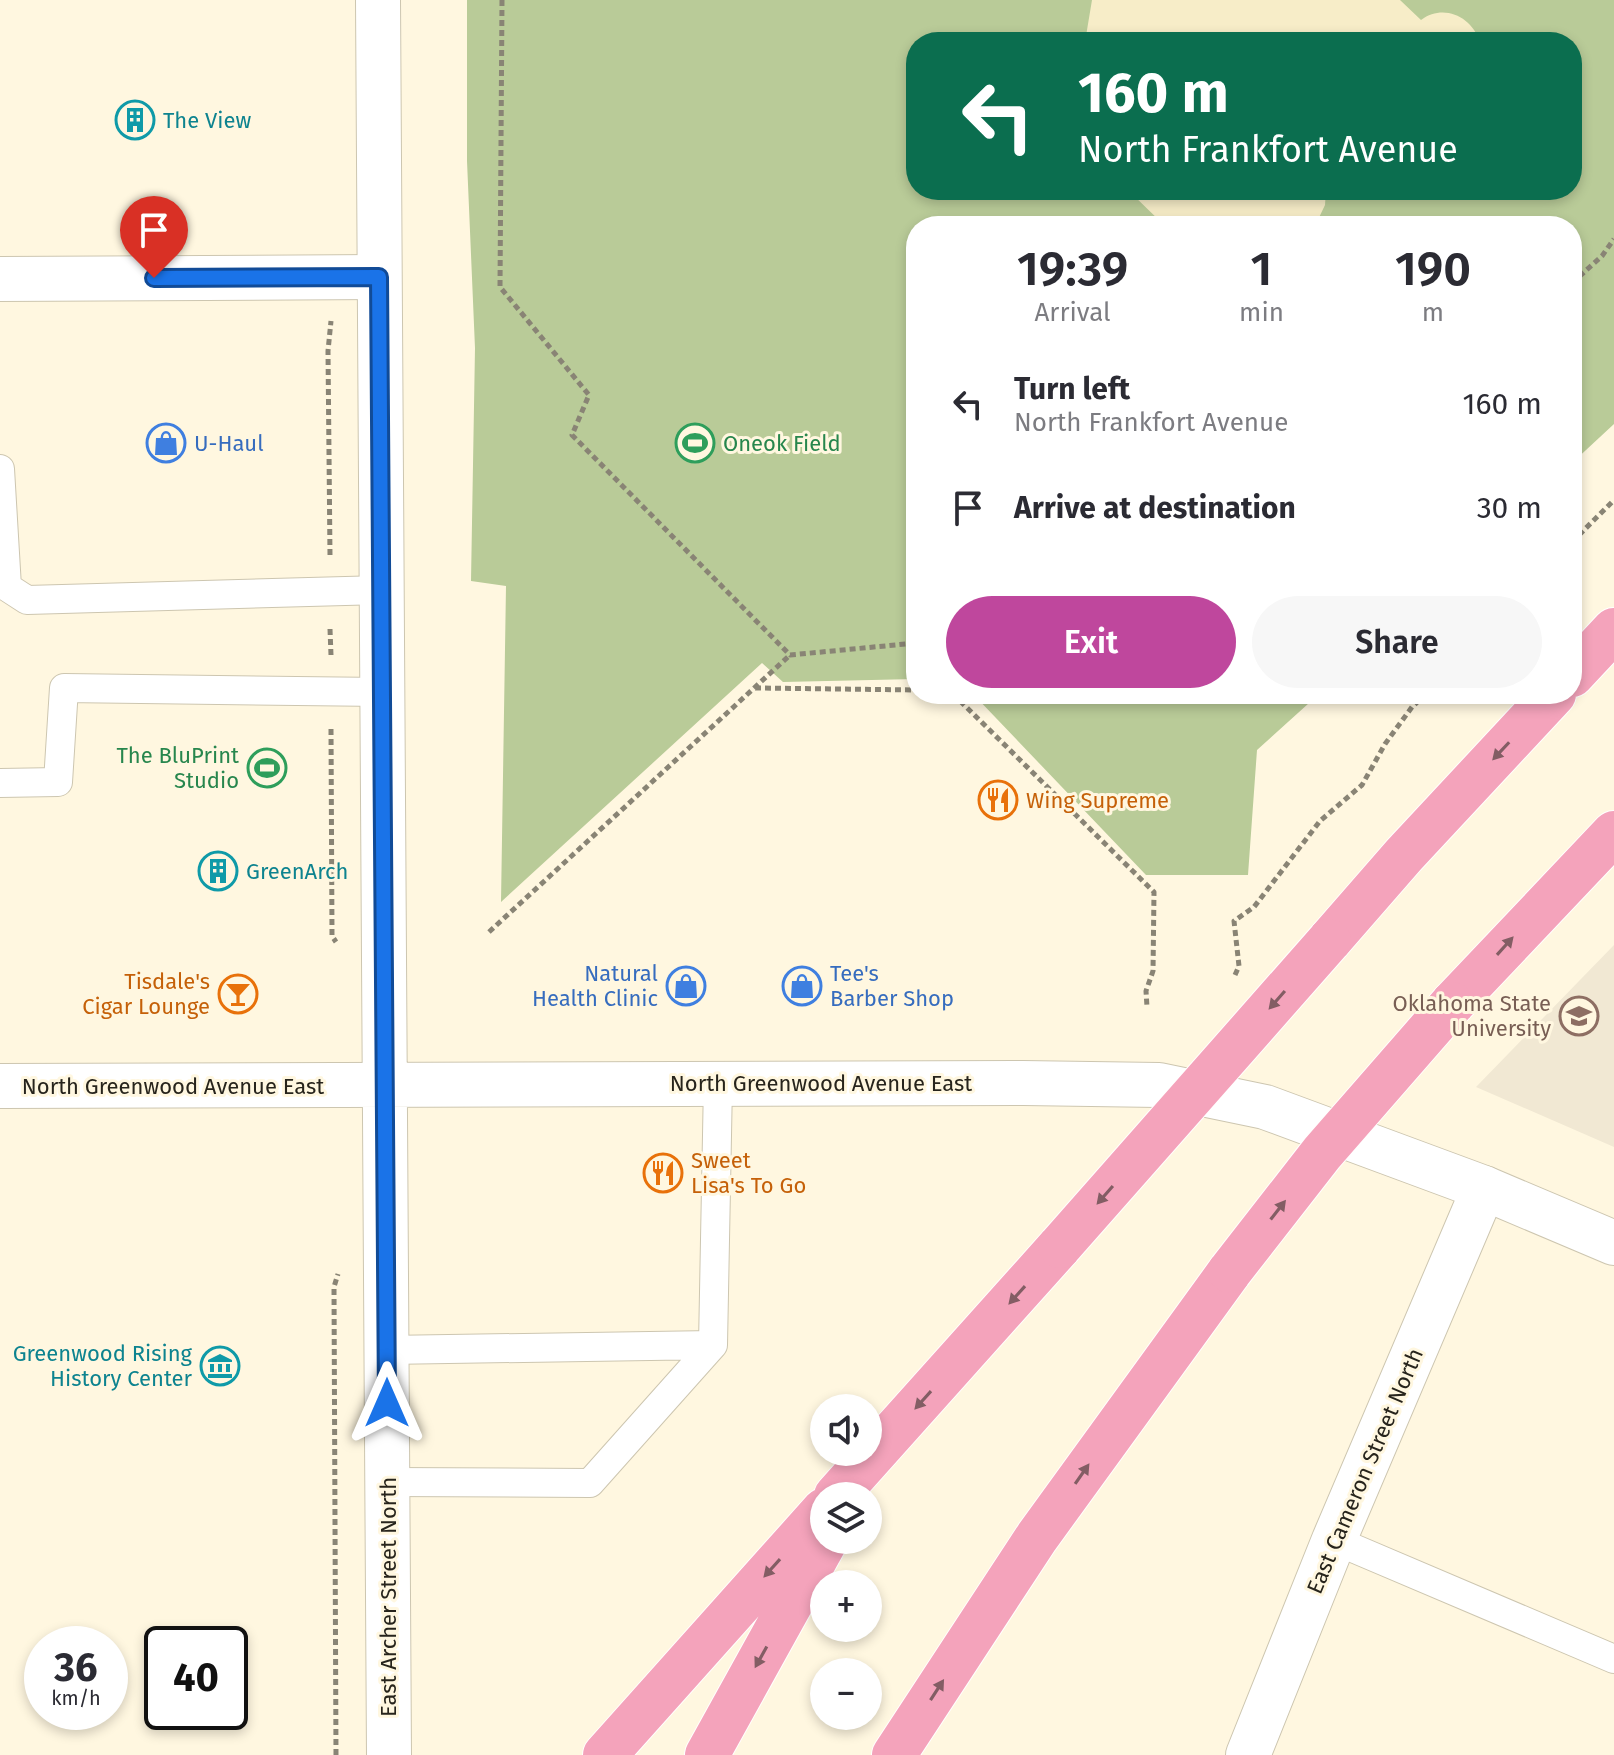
<!DOCTYPE html>
<html lang="en">
<head>
<meta charset="utf-8">
<style>
  :root { --surface:#fff; --page:#f7f7f7; --text:#2b2b33; --muted:#7c7c81; --accent:#bf479d }
  body { margin:0; font-family:"Fira Sans",sans-serif; background:var(--page); color:var(--text); height:100vh; display:flex; flex-direction:column; font-size:30px; white-space:nowrap }
  * { box-sizing:border-box; margin:0 }
  p { font-size:26px; color:var(--muted) }
  .icon { flex:none; width:44px; height:44px; fill:none; stroke:currentColor; stroke-width:2; stroke-linecap:round; stroke-linejoin:round }
  .map { position:relative; flex:1; overflow:hidden }
  .sheet { position:absolute; left:906px; top:216px; width:676px; height:488px; display:flex; flex-direction:column; background:var(--surface); border-radius:32px; box-shadow:0 4px 12px #0003 }
  .sheet>* { flex:none }
  .banner { position:absolute; left:906px; top:32px; width:676px; height:168px; border-radius:32px; box-shadow:0 4px 12px #0003; background:#0b6e4f; color:#fff; overflow:hidden }
  .controls { position:absolute; left:810px; top:1394px; display:grid; gap:16px }
  .controls a { display:grid; place-items:center; width:72px; height:72px; border-radius:50%; background:var(--surface); box-shadow:0 4px 12px #0003; font-size:40px }
  .speed { position:absolute; left:24px; top:1626px; display:flex; gap:16px; font-size:40px; font-weight:700; text-align:center }
  .speed>* { display:grid; place-content:center; width:104px; height:104px; border-radius:50%; background:var(--surface); box-shadow:0 4px 12px #0003; line-height:1 }
  .speed small { font-size:20px; font-weight:400 }
  .speed .limit { border:4px solid #111; border-radius:12px; background:#fff; color:#111 }
  .pin { position:absolute; display:grid; place-items:center; width:68px; height:68px; color:#fff; margin:-82px -34px; border-radius:50% 50% 50% 0; rotate:-45deg; box-shadow:0 0 8px #0007 }
  .pin .icon { rotate:45deg }
  .me { position:absolute; width:88px; margin:-44px; rotate:0deg; stroke-linejoin:round; filter:drop-shadow(0 0 6px #0008) }
  .turn { display:flex; align-items:center; gap:28px; height:168px; padding:0 40px; font-size:36px }
  .turn .icon { width:104px; height:104px; stroke-width:2.5 }
  .turn b { display:block; font-size:56px; line-height:68px }
  .eta { display:flex; justify-content:space-evenly; align-items:center; height:136px; text-align:center }
  .eta b { font-size:48px; font-weight:600; line-height:56px }
  .primary-button { display:flex; gap:16px; margin-top:auto; padding:16px 40px }
  .primary-button a { flex:1; height:92px; border-radius:48px; background:var(--accent); color:#fff; font-size:32px; font-weight:600; line-height:92px; text-align:center }
  .primary-button a+a { background:var(--page); color:var(--text) }
  ul { padding:0; list-style:none }
  li { display:flex; align-items:center; gap:24px; height:104px; padding:0 40px }
  li div { flex:1 }
  li b { display:block; font-size:30px }
  li em { font-style:normal }
  .map>svg:first-child { display:block }
  .education { fill:#f1e8d3 }
  .green { fill:#b9cb98; fill-rule:evenodd }
  .sand { fill:#f7edc8 }
  .lines { fill:none; stroke-linecap:round; stroke-linejoin:round }
  .service-casing { stroke:#cdc6b0; stroke-width:30 }
  .minor-casing { stroke:#cdc6b0; stroke-width:46 }
  .tertiary-casing { stroke:#cdc6b0; stroke-width:46 }
  .motorway-casing { stroke:#fff; stroke-width:46 }
  .path { stroke:#898475; stroke-width:5; stroke-dasharray:6 4; stroke-linecap:butt }
  .service { stroke:#fff; stroke-width:28 }
  .minor { stroke:#fff; stroke-width:44 }
  .tertiary { stroke:#fff; stroke-width:44 }
  .motorway { stroke:#f4a3bb; stroke-width:44 }
  .motorway-bridge-casing { stroke:#fff; stroke-width:46; stroke-linecap:butt }
  .motorway-bridge { stroke:#f4a3bb; stroke-width:44 }
  .oneway { fill:#835d64 }
  .route-casing { stroke:#114b97; stroke-width:20 }
  .route { stroke:#1a73e8; stroke-width:14 }
  .labels { text-anchor:middle; dominant-baseline:central; stroke-width:6; stroke-linejoin:round; paint-order:stroke }
  .culture-label { font-size:22px; fill:#0d838f; stroke:#fff7e0; text-anchor:start }
  .shop-label { font-size:22px; fill:#366cbe; stroke:#fff7e0; text-anchor:start }
  .leisure-label { font-size:22px; fill:#27864d; stroke:#fff7e0; text-anchor:start }
  .food-label { font-size:22px; fill:#c56008; stroke:#fff7e0; text-anchor:start }
  .education-label { font-size:22px; fill:#785e54; stroke:#fff7e0; text-anchor:end }
  .street-label { font-size:22px; fill:#27241c; stroke:#fff7e0 }
</style>
</head>
<body>
<div class="map">
<svg width="1614" height="1755" viewBox="0 0 1614 1755">
  <rect width="100%" height="100%" fill="#fff7e0"/>
  <path class="education" d="M1614,945V1147L1476,1087Z"/>
  <path class="green" d="M467,0H1614V424L1572,463V226H916V679L783,682L762,663L501,902L506,586L471,581L475,348L467,161ZM916,42H1572V190H916Z
    M973,694H1319L1257,750L1248,875H1146Z"/>
  <path class="sand" d="M1092,0H1400L1421,20C1444,3 1472,17 1480,42H1085Z
    M1128,190H1326L1325,205L1315,226H1165Z"/>
  <g class="lines">
    <defs>
      <path id="service" d="M0,469L7,587L27,600L382,590
        M0,783L58,782L64,688L382,692
        M387,1350L713,1345L718,1083
        M387,1482L590,1483L713,1345
        M1334,1540L1614,1659"/>
      <path id="minor" d="M0,279L379,277
        M1248,1755L1334,1540L1484,1188"/>
      <path id="tertiary" d="M378,0L389,1755
        M0,1086L1023,1083L1159,1085L1265,1107L1484,1188L1614,1243"/>
      <path id="motorway" d="M1572,675L1614,630
        M1329,941L1404,855L1554,694
        M1452,1004L1614,833
        M836,1496L1060,1246
        M605,1755L824,1510
        M707,1755L826,1540
        M894,1755L1037,1537L1230,1271"/>
    </defs>
    <use href="#service" class="service-casing"/>
    <use href="#minor" class="minor-casing"/>
    <use href="#tertiary" class="tertiary-casing"/>
    <use href="#motorway" class="motorway-casing"/>
    <path class="path" d="M502,0L500,287L589,395L572,435L790,655L916,643
      M1572,283L1602,256L1614,239
      M1572,542L1614,500
      M330,555L328,351L331,321
      M330,629L331,655
      M755,688L916,690
      M953,694L1154,892L1153,971L1146,991L1147,1007
      M331,729L332,936L336,942
      M489,932L790,655
      M1235,975L1239,966L1234,921L1254,907L1320,821L1362,785L1385,744L1412,707L1426,694
      M336,1755L334,1287L338,1274"/>
    <use href="#service" class="service"/>
    <use href="#minor" class="minor"/>
    <use href="#tertiary" class="tertiary"/>
    <use href="#motorway" class="motorway"/>
    <defs>
      <path id="motorway-bridge" d="M1060,1246L1329,941
        M1230,1271L1322,1153L1452,1004"/>
    </defs>
    <use href="#motorway-bridge" class="motorway-bridge-casing"/>
    <use href="#motorway-bridge" class="motorway-bridge"/>
  </g>
  <defs><path id="oneway-solid" d="M-6-.8H1V-3.2L6.5 0L1 3.2V.8H-6Z" transform="scale(2)"/></defs>
  <g class="oneway">
    <use href="#oneway-solid" transform="translate(1501 751) rotate(133)"/>
    <use href="#oneway-solid" transform="translate(1505 946) rotate(-48)"/>
    <use href="#oneway-solid" transform="translate(1277 1000) rotate(131)"/>
    <use href="#oneway-solid" transform="translate(1105 1195) rotate(131)"/>
    <use href="#oneway-solid" transform="translate(1278 1210) rotate(-52)"/>
    <use href="#oneway-solid" transform="translate(1017 1295) rotate(132)"/>
    <use href="#oneway-solid" transform="translate(923 1400) rotate(132)"/>
    <use href="#oneway-solid" transform="translate(1082 1474) rotate(-55)"/>
    <use href="#oneway-solid" transform="translate(772 1568) rotate(132)"/>
    <use href="#oneway-solid" transform="translate(761 1657) rotate(119)"/>
    <use href="#oneway-solid" transform="translate(937 1690) rotate(-57)"/>
  </g>
  <g class="lines">
    <defs>
      <path id="route" d="M154,278L379,277L387,1403"/>
    </defs>
    <use href="#route" class="route-casing"/>
    <use href="#route" class="route"/>
  </g>
  <defs>
    <symbol id="building-ring" viewBox="-11 -11 22 22"><circle r="9.5" fill="#fff7e0" stroke="#0f9aa8" stroke-width="1.5"/><path d="M-4-6H4V6H1V3H-1V6H-4ZM-2.5-4.3h1.7v1.8h-1.7ZM.8-4.3h1.7v1.8H.8ZM-2.5-1h1.7V.8h-1.7ZM.8-1h1.7V.8H.8Z" fill="#0f9aa8"/></symbol>
    <symbol id="shop-ring" viewBox="-11 -11 22 22"><circle r="9.5" fill="#fff7e0" stroke="#3f7fe0" stroke-width="1.5"/><path d="M-5-2.5h2.3a2.7 3.5 0 0 1 5.4 0H5L5.5 6h-11ZM-1.5-2.5h3a1.5 2.3 0 0 0-3 0Z" fill="#3f7fe0"/></symbol>
    <symbol id="stadium-ring" viewBox="-11 -11 22 22"><circle r="9.5" fill="#fff7e0" stroke="#2e9e5b" stroke-width="1.5"/><path d="M0-5a6.5 5 0 1 0 0 10a6.5 5 0 1 0 0-10ZM-3.5-1.8h7v3.6h-7Z" fill="#2e9e5b"/></symbol>
    <symbol id="restaurant-ring" viewBox="-11 -11 22 22"><circle r="9.5" fill="#fff7e0" stroke="#e8710a" stroke-width="1.5"/><path d="M-5-6h1v4h1v-4h1v4h1v-4h1v5L-1.5 .5V6h-2V.5L-5-1ZM5-6V6H3V1.5H1.5Q1.5-4 5-6Z" fill="#e8710a"/></symbol>
    <symbol id="bar-ring" viewBox="-11 -11 22 22"><circle r="9.5" fill="#fff7e0" stroke="#e8710a" stroke-width="1.5"/><path d="M-6-5H6L.8 .8V4.5H3.5V6h-7V4.5H-.8V.8Z" fill="#e8710a"/></symbol>
    <symbol id="university-ring" viewBox="-11 -11 22 22"><circle r="9.5" fill="#fff7e0" stroke="#8d6e63" stroke-width="1.5"/><path d="M0-5L7-2L0 1L-7-2ZM-4 1L0 2.5L4 1V4Q0 6-4 4Z" fill="#8d6e63"/></symbol>
    <symbol id="museum-ring" viewBox="-11 -11 22 22"><circle r="9.5" fill="#fff7e0" stroke="#0f9aa8" stroke-width="1.5"/><path d="M0-6L6-3V-2H-6V-3ZM-5-1h2V3h-2ZM-1-1h2V3h-2ZM3-1h2V3H3ZM-6 4H6V6H-6Z" fill="#0f9aa8"/></symbol>
  </defs>
  <g fill-rule="evenodd">
    <use href="#building-ring" x="113" y="98" width="44" height="44"/>
    <use href="#shop-ring" x="144" y="421" width="44" height="44"/>
    <use href="#stadium-ring" x="673" y="421" width="44" height="44"/>
    <use href="#stadium-ring" x="245" y="746" width="44" height="44"/>
    <use href="#restaurant-ring" x="976" y="778" width="44" height="44"/>
    <use href="#building-ring" x="196" y="849" width="44" height="44"/>
    <use href="#shop-ring" x="664" y="964" width="44" height="44"/>
    <use href="#shop-ring" x="780" y="964" width="44" height="44"/>
    <use href="#bar-ring" x="216" y="972" width="44" height="44"/>
    <use href="#university-ring" x="1557" y="994" width="44" height="44"/>
    <use href="#restaurant-ring" x="641" y="1151" width="44" height="44"/>
    <use href="#museum-ring" x="198" y="1344" width="44" height="44"/>
  </g>
  <g class="labels">
    <g class="culture-label">
      <text x="163" y="120">The View</text>
      <text x="246" y="871">GreenArch</text>
      <text x="192" y="1353" text-anchor="end">Greenwood Rising<tspan x="192" dy="25">History Center</tspan></text>
    </g>
    <g class="shop-label">
      <text x="194" y="443">U-Haul</text>
      <text x="658" y="973" text-anchor="end">Natural<tspan x="658" dy="25">Health Clinic</tspan></text>
      <text x="830" y="973">Tee's<tspan x="830" dy="25">Barber Shop</tspan></text>
    </g>
    <g class="leisure-label">
      <text x="723" y="443">Oneok Field</text>
      <text x="239" y="755" text-anchor="end">The BluPrint<tspan x="239" dy="25">Studio</tspan></text>
    </g>
    <g class="food-label">
      <text x="1026" y="800">Wing Supreme</text>
      <text x="210" y="981" text-anchor="end">Tisdale's<tspan x="210" dy="25">Cigar Lounge</tspan></text>
      <text x="691" y="1160">Sweet<tspan x="691" dy="25">Lisa's To Go</tspan></text>
    </g>
    <g class="education-label">
      <text x="1551" y="1003">Oklahoma State<tspan x="1551" dy="25">University</tspan></text>
    </g>
    <g class="street-label">
      <text x="821" y="1083">North Greenwood Avenue East</text>
      <text x="173" y="1086">North Greenwood Avenue East</text>
      <text transform="translate(1365 1471) rotate(-67)">East Cameron Street North</text>
      <text transform="translate(388 1597) rotate(-90)">East Archer Street North</text>
    </g>
  </g>
</svg>
<div class="controls">
<a><svg class="icon" aria-label="sound" viewBox="0 0 24 24"><path d="M4 9h4l5-4v14l-5-4H4zM17 9q2 3 0 6"/></svg></a>
<a><svg class="icon" aria-label="layers" viewBox="0 0 24 24"><path d="M12 4l9 5-9 5-9-5zM3 14l9 5 9-5"/></svg></a>
<a>+</a>
<a>−</a>
</div>
<div class="speed"><div>36<small>km/h</small></div><div class="limit">40</div></div>
<div class="pin" style="left:154px;top:278px;background:#d93025"><svg class="icon" aria-label="arrive" viewBox="0 0 24 24"><path d="M6 21V4h12l-3 4 3 4H6"/></svg></div>
<svg class="me" style="left:387px;top:1403px" viewBox="-20 -20 40 40"><path d="M0-17L14 15 0 8-14 15z" fill="#1a73e8" stroke="#fff" stroke-width="4"/></svg>
<div class="banner">
<div class="turn"><svg class="icon" aria-label="left" viewBox="0 0 24 24"><path d="M17 20v-9H6M10 6l-5 5 5 5"/></svg><div><b>160 m</b>North Frankfort Avenue</div></div>
</div>
<section class="sheet">
<div class="eta">
<div><b>19:39</b><p>Arrival</p></div>
<div><b>1</b><p>min</p></div>
<div><b>190</b><p>m</p></div>
</div>
<ul>
<li><svg class="icon" aria-label="left" viewBox="0 0 24 24"><path d="M17 20v-9H6M10 6l-5 5 5 5"/></svg><div><b>Turn left</b><p>North Frankfort Avenue</p></div><em>160 m</em></li>
<li><svg class="icon" aria-label="arrive" viewBox="0 0 24 24"><path d="M6 21V4h12l-3 4 3 4H6"/></svg><div><b>Arrive at destination</b></div><em>30 m</em></li>
</ul>
<div class="primary-button"><a>Exit</a><a>Share</a></div>
</section>
</div>
</body>
</html>
